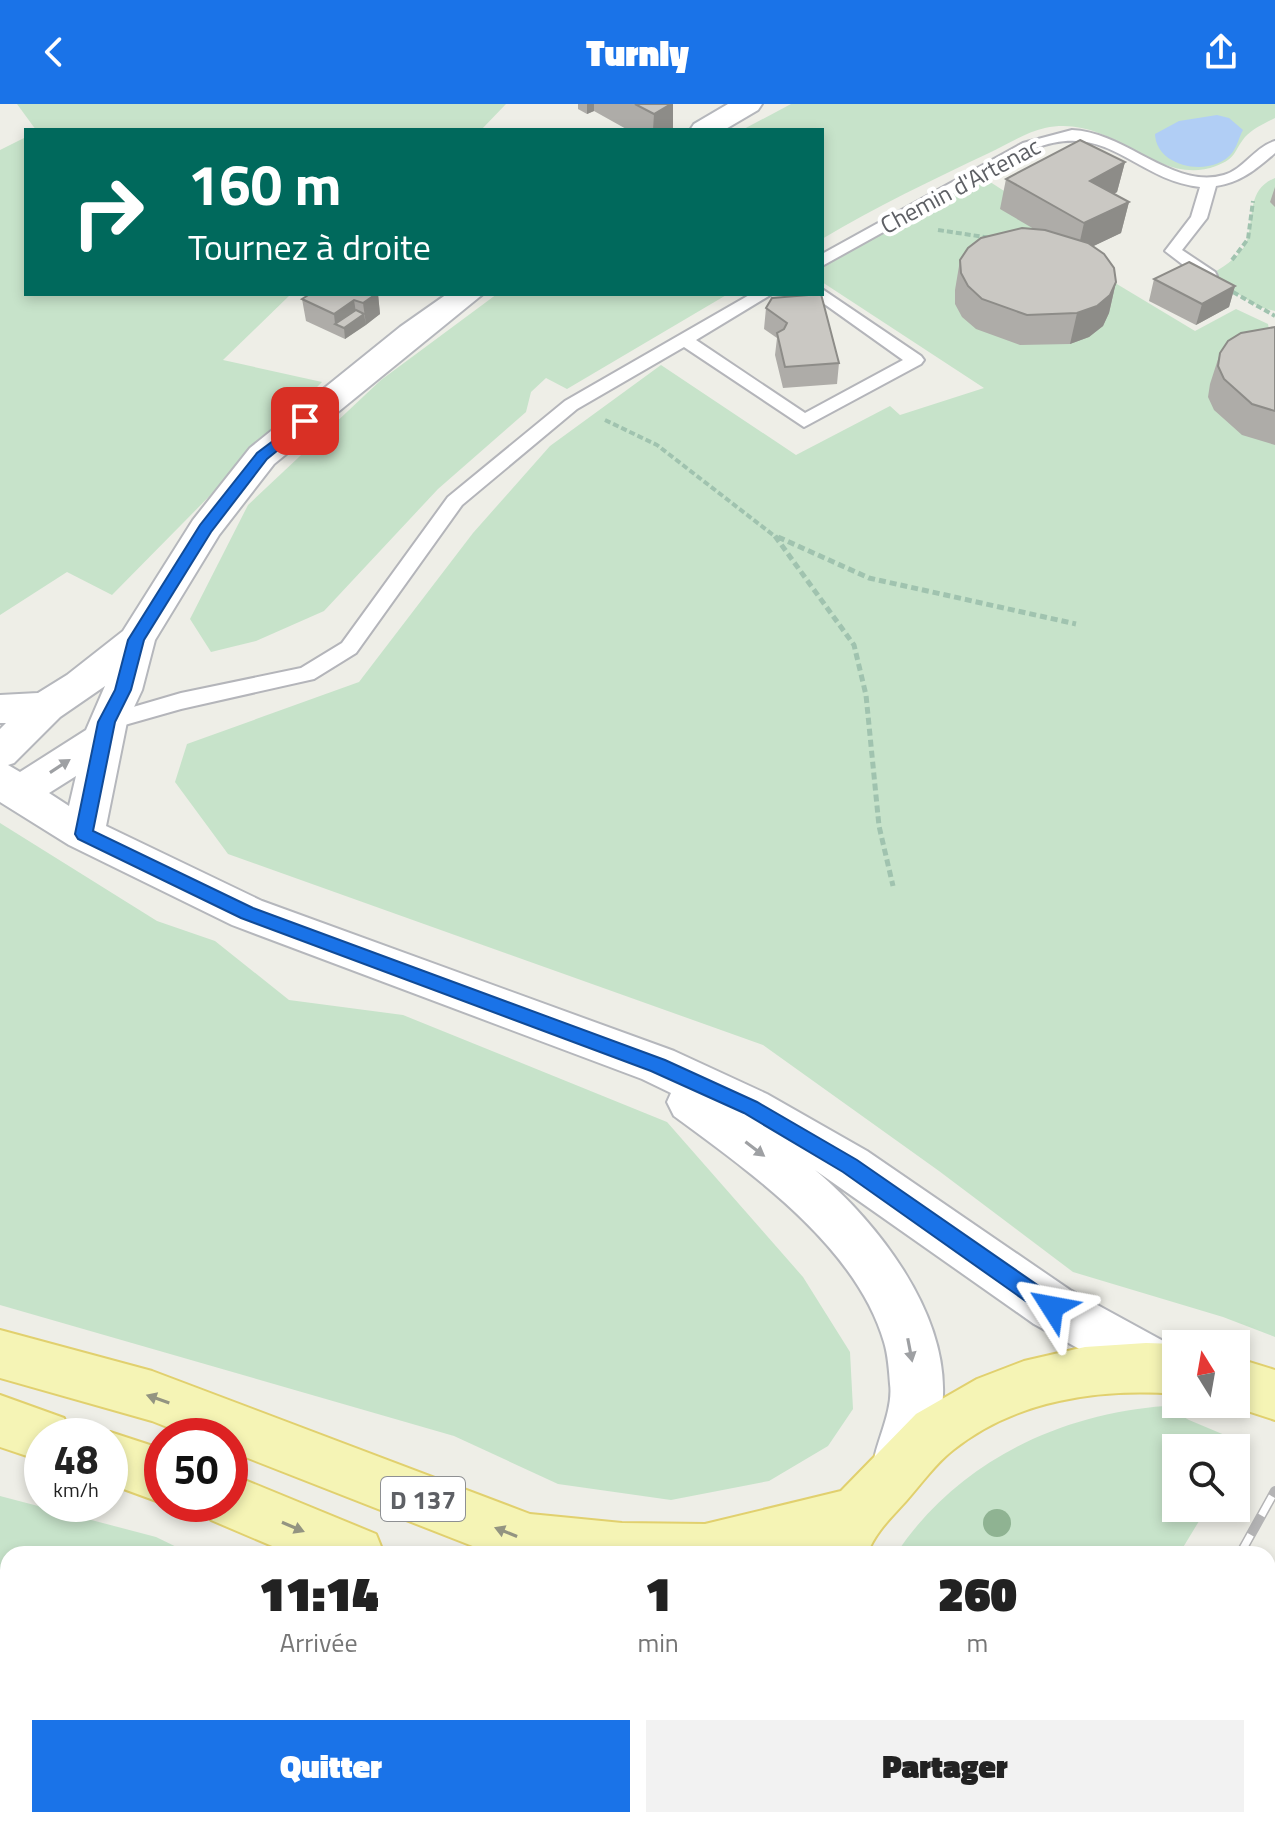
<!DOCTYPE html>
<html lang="fr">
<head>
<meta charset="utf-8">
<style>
  :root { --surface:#fff; --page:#f2f2f2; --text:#222; --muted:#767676; --accent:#1a73e8 }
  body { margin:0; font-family:"Titillium Web",sans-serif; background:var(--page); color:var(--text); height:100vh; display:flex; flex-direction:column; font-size:30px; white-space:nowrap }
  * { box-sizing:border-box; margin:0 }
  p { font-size:26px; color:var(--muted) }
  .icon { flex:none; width:44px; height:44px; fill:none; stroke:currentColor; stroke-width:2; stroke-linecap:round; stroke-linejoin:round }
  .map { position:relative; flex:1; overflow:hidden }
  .details { position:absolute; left:0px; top:1442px; width:1276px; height:282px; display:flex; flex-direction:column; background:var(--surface); border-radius:24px 24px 0 0; box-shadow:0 4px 12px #0003 }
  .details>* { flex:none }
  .top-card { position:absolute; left:24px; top:24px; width:800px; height:168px; border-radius:0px; box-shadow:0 4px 12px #0003; background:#00695c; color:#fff; overflow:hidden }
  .needle { width:52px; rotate:349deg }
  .fabs { position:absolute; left:1162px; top:1226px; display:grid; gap:16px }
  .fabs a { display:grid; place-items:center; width:88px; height:88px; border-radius:0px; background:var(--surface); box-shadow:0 4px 12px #0003; font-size:40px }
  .speed { position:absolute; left:24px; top:1314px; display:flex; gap:16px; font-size:40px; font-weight:700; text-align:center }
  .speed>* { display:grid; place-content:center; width:104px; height:104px; border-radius:50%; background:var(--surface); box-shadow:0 4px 12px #0003; line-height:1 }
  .speed small { font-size:20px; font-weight:400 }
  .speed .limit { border:12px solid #d22; background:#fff; color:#111 }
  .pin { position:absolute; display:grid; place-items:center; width:68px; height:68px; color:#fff; margin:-34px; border-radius:16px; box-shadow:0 4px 12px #0006 }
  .me { position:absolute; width:88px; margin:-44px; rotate:304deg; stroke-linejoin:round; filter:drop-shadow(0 0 6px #0008) }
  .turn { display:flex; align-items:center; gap:28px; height:168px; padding:0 32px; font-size:36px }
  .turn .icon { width:104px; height:104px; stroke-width:2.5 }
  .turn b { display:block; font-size:56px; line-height:68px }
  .eta { display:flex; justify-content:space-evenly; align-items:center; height:136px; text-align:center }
  .eta b { font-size:48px; font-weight:800; line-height:56px }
  .cta { display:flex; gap:16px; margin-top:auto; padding:16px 32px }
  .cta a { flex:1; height:92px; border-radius:0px; background:var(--accent); color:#fff; font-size:32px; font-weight:800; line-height:92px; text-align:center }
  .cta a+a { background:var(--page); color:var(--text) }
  header { display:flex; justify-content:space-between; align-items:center; height:104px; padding:0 32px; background:var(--accent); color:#fff; font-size:36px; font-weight:800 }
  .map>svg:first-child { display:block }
  .green { fill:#c7e3ca }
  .water { fill:#b1cef5 }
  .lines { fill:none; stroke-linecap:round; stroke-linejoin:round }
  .lane-casing { stroke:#b4b5ba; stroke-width:4 }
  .secondary-casing { stroke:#b5b7bc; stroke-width:4 }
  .primary-casing { stroke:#e1d06e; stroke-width:4 }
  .path-far1 { stroke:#a0c3af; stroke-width:4; stroke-dasharray:6 3; stroke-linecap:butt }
  .path { stroke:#a0c3af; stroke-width:5; stroke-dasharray:7 4; stroke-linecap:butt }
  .lane { fill:#fff; fill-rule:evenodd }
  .secondary { fill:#fff; fill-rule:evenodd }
  .primary { fill:#f5f4b5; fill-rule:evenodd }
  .rail-casing { stroke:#b4b4b5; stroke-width:10 }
  .rail { stroke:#fff; stroke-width:7; stroke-dasharray:22; stroke-linecap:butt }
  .tree { fill:#8fb392 }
  .wall { fill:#aeaca8 }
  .shaded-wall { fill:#8d8c88 }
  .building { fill:#cac8c3; stroke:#8d8c88; stroke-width:2 }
  .oneway { fill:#9ea0a3 }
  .oneway2 { fill:#939481 }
  .route { fill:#1a73e8; stroke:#114b97; stroke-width:2 }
  .labels { text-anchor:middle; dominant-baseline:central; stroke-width:8; stroke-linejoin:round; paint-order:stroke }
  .far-street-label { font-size:24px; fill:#5e6065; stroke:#fff }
  .shield { fill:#fff; stroke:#8e9093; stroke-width:2 }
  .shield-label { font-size:26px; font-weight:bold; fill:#5e6065 }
</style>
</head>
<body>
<header><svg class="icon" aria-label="back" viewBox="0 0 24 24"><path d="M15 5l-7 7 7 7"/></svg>Turnly<svg class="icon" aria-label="share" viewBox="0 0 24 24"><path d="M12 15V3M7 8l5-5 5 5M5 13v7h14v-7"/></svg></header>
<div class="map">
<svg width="1275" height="1723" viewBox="0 0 1275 1723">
  <rect width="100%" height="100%" fill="#eeeee7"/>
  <path class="green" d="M17,0H506L481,26H36Z
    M791,0H1275V14C1265,19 1252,25 1245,33C1233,48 1237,54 1216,62C1157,85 1114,9 1045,24C1026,28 1007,41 989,49C932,76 877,102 822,135V26H742Z
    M26,33V190H291L223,256L322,278L112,491L67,468L0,511V46Z
    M984,74L1018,96L1041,129L1037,132L1195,227L1236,205L1268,220L1272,240L1275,241V1233L1223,1213L1073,1168L939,1067L763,941L228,750L175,678L187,640L359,578L473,429L550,342L661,261L796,351L890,302L900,311L984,284L822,178V163Z
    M1275,74V207L1259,203L1209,172C1224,162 1244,151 1248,133C1254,110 1248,85 1275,74Z
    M497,190H728L567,285L546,274L531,288L526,308L438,385L324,507L256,537L211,548L190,515L248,401L381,276Z
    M0,719L157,817L215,837L289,896L403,911L667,1018L803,1173L850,1248L853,1305L828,1342L769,1377L671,1396L558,1380L454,1332L0,1201Z
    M1165,1302L1189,1316L1246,1340L1236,1357V1344H1176V1404H1207L1179,1450H896C956,1359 1058,1310 1165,1302Z
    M0,1392L156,1433L191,1450H8V1716H674L679,1723H0Z
    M1275,1463V1723H1139L1143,1716H1268V1476Z
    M865,1716H1016L1011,1723H863Z"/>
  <path class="water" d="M1217,11L1229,14L1243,26C1239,33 1237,43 1232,49C1212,74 1156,64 1155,30L1179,17Z"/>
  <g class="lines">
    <defs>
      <path id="lane" d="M1072,26C1126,28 1173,86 1224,71C1244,65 1255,43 1275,37V49C1256,65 1242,78 1216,82L1207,114L1182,146L1215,168L1217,172L1215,176H1203L1165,147L1191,113L1200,83C1133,75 1108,15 1033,45L822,162V150L1023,39Z
        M822,185L921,252L924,256L921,260L804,323L684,243L577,305L462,401L356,549L314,575L181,605L107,626L99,623L96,618L99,613L181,589L301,564L342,539L448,393L565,297L751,190H772L696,236L805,309L903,256L816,194L813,190H822Z"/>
      <path id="secondary" d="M728,0H762L758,6L724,26H690L694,20Z
        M447,190H483L274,360L219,431L155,536L142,586L127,618L106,722L262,797L674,947L767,990L867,1047L1070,1186L1176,1244V1282L1161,1288L1143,1280L1034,1220L815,1066C877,1118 946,1206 943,1291C942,1322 931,1353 919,1381L900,1388L881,1381C879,1376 875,1369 874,1364C871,1347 894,1309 890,1280C889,1266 888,1251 884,1238C856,1142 750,1068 674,1012L667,998L671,989L642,975L232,821L69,741L0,698V625L6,619H0V591L38,589L67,571L123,527L193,416L250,344L400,223ZM105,582L86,626L20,668L8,661L14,659L60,613ZM76,672L69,702L49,689Z"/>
      <path id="primary" d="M0,1226L152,1267L530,1410L622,1419L705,1420L841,1387L916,1310L977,1275L1024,1257L1085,1243L1146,1239L1176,1240V1290C1099,1284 1015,1296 953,1346C935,1360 922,1379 907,1396C891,1414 876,1427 867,1450H493L230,1347V1332H190L152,1317L0,1274Z
        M1236,1254L1275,1266V1316L1226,1300H1236Z
        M0,1291L64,1314L71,1332H42V1357L0,1343Z
        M110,1328L162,1345V1399L110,1380V1332H100Z
        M230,1370L376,1430L384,1450H291L211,1416L204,1400H230Z
        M761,1716H821L823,1723H763Z"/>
    </defs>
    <use href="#lane" class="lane-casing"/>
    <use href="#secondary" class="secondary-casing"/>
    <use href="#primary" class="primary-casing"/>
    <path class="path-far1" d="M938,126L991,134
      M1232,156L1248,135L1253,97
      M1233,188L1275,212
      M605,316L657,341L777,434"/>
    <path class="path" d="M775,432L854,541L866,591L879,722L893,782
      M778,433L869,474L1076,520"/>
    <use href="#lane" class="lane"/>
    <use href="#secondary" class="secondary"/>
    <use href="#primary" class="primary"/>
    <defs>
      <path id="rail" d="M1240,1450L1275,1387
        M1088,1723L1092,1716"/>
    </defs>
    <use href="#rail" class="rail-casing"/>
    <use href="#rail" class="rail"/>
  </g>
  <circle class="tree" cx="997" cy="1419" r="14"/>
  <path class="wall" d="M578,0H673V26H628L594,7L587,10L578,5Z
    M1125,58L1117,88L1114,90L1129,98L1121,129L1093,142L1116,178L1109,209L1103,222L1089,233L1070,240L1020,241L976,225L962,213L955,200V186L960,156L1034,125L1000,105L1006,75Z
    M1275,83V103L1270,98Z
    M1154,175L1235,182L1229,203L1196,221L1149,197Z
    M310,190H378L380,210L345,235L306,217L302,195Z
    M772,194L839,259L837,280L783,284L775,251L777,234L764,225L766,204Z
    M1275,223V341L1242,331L1214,306L1208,293L1210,280L1220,249Z"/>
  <path class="shaded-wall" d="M587,0H594V7L587,10Z
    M671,0H673V26H653L654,10Z
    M1125,58L1117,88L1083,107L1090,77Z
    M1129,98L1121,129L1077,150L1084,119Z
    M1116,178L1109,209L1103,222L1089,233L1070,240L1077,209Z
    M1235,182L1229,203L1196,221L1202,200Z
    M376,190H378L380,210L366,221L363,199Z
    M354,196L357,215L364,210L366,221L345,235L344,224L335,220L334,210Z"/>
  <path class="building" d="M635,0H671L654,10Z
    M1080,36L1125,58L1090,77L1129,98L1084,119L1006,75Z
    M1022,124L1045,126L1088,139L1104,150L1114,164L1116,178L1110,191L1097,202L1077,209L1027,211L982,195L968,182L961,169L960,156L968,144L981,134Z
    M1189,158L1235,182L1202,200L1154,175Z
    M310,190H376L363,199L354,196L334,210L302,195Z
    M821,190L839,259L785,263L777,229L784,225L787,219L766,204L772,194Z
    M356,206L364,210L344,224L335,220Z
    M1275,223V307L1252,300L1224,275L1218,262L1220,249L1228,237L1241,229Z"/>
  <defs><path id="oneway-solid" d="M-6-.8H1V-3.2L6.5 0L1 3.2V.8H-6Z" transform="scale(2)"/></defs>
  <g class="oneway">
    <use href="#oneway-solid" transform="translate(60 662) rotate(-33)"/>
    <use href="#oneway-solid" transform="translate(755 1045) rotate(37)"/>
    <use href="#oneway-solid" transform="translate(910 1246) rotate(79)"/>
  </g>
  <g class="oneway2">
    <use href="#oneway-solid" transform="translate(158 1295) rotate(-161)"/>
    <use href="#oneway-solid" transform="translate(293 1423) rotate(23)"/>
    <use href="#oneway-solid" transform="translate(506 1428) rotate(-158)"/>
  </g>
  <path class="route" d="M305,313L312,317L310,320L267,355L211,428L144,536L131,586L115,618L93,727L253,804L665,956L757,998L857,1056L1059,1196L1062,1203L1059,1210L1052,1212L1044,1210L843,1068L744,1009L651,967L241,814L78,735L75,730L98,618L115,586L128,536L200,421L257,349Z"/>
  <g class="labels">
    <g class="far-street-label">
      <text transform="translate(960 81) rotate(-28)">Chemin d'Artenac</text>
    </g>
    <rect class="shield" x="381" y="1373" width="84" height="44" rx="6"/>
    <g class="shield-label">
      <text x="423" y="1395">D 137</text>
    </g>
  </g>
</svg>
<div class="fabs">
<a><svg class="needle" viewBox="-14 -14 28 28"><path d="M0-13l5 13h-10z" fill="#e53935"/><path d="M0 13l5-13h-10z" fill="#767676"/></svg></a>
<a><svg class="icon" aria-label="search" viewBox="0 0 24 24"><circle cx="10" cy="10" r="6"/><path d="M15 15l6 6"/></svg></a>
</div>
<div class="speed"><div>48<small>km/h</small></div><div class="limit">50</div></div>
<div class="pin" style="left:305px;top:317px;background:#d93025"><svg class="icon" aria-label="arrive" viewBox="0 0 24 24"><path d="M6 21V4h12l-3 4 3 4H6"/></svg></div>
<svg class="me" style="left:1052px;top:1203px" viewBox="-20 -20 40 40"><path d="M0-17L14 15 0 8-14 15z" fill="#1a73e8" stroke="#fff" stroke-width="4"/></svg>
<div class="top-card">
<div class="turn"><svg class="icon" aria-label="right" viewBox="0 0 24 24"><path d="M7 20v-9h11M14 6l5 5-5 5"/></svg><div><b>160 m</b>Tournez à droite</div></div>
</div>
<section class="details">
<div class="eta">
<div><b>11:14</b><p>Arrivée</p></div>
<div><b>1</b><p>min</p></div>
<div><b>260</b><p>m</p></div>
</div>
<div class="cta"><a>Quitter</a><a>Partager</a></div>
</section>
</div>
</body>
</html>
